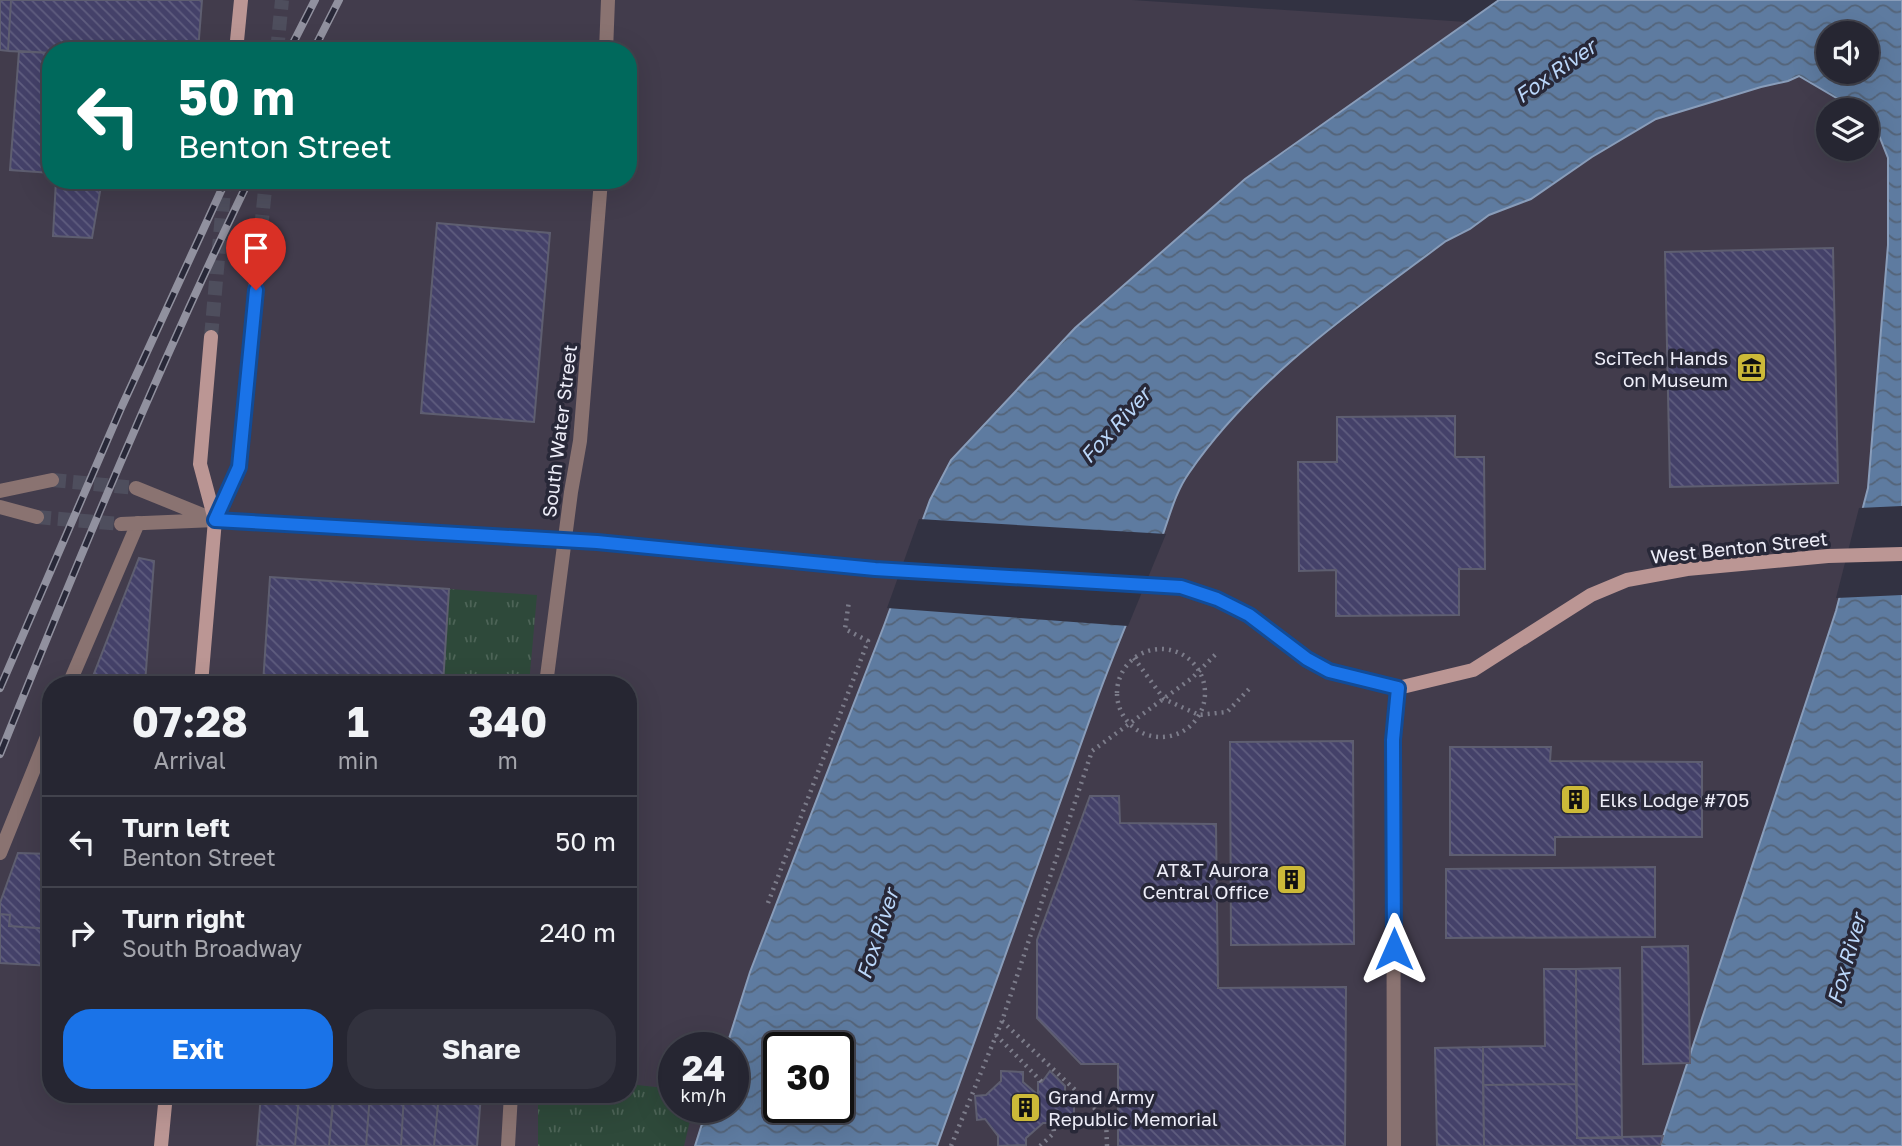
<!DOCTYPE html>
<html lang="en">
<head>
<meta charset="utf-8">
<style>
  :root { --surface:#262632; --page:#32323e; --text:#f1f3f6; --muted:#a4a5ac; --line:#42434d; --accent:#1a73e8 }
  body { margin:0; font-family:"Golos Text",sans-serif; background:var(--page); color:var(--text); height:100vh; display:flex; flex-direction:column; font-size:26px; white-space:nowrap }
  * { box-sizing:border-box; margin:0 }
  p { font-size:23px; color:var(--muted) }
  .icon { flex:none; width:38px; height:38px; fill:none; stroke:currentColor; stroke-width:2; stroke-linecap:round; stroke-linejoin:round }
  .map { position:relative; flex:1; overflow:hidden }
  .drawer { position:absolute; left:42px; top:676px; width:595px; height:427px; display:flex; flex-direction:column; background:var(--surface); border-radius:28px; box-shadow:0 7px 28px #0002,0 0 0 2px var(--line) }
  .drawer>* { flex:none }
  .hud { position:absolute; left:42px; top:42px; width:595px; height:147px; border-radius:28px; box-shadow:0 7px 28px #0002,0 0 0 2px var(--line); background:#00695c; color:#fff; overflow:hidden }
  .fabs { position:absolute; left:1816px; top:21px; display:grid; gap:14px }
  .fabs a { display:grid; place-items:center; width:63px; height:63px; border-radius:50%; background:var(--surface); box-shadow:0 7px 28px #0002,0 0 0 2px var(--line); font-size:35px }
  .speed { position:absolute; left:658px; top:1032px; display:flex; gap:14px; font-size:35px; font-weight:700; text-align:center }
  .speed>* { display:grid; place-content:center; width:91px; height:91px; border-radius:50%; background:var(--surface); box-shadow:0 7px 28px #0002,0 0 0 2px var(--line); line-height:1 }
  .speed small { font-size:18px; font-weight:400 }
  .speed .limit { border:4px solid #111; border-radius:10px; background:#fff; color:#111 }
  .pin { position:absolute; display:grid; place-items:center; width:60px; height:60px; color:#fff; margin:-72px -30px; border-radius:50% 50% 50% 0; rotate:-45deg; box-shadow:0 0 7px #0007 }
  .pin .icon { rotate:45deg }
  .me { position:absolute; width:77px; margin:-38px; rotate:0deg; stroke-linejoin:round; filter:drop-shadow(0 0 5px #0008) }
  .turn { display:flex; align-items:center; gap:24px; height:147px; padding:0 21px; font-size:32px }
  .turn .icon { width:91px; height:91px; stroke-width:2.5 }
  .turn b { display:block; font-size:49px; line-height:60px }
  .eta { display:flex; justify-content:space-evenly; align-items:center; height:119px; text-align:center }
  .eta b { font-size:42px; font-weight:700; line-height:49px }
  .primary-button { display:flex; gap:14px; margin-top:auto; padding:14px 21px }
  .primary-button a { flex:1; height:80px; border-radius:28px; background:var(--accent); color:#fff; font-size:28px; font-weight:700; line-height:80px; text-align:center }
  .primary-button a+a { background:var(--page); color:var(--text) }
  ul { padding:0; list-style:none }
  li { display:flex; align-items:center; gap:21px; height:91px; padding:0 21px; border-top:2px solid var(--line) }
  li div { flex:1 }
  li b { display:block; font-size:26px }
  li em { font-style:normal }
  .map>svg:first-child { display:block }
  .commercial { fill:#423c4c; fill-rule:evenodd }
  .grass { fill:url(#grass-tufts) }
  .water { fill:url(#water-waves); stroke:#899dba; stroke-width:2; fill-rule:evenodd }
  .pier { fill:#323242 }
  .building { fill:url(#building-back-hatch); stroke:#5e5e70; stroke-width:2 }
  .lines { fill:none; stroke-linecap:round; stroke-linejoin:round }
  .street-tunnel { stroke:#4e4e5d; stroke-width:14; stroke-dasharray:14 7; stroke-linecap:butt }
  .secondary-tunnel { stroke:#4e4e5d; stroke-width:14; stroke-dasharray:14 7; stroke-linecap:butt }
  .path { stroke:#7c7c8a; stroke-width:4.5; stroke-dasharray:2 5; stroke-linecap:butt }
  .lane { stroke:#8a7371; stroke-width:14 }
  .street { stroke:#8a7371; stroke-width:14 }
  .secondary { stroke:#bb9694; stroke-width:14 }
  .rail-casing { stroke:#91919f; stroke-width:8 }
  .rail { stroke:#282838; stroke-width:5; stroke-dasharray:16; stroke-linecap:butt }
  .route-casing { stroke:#114b97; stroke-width:18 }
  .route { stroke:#1a73e8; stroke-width:12 }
  .labels { text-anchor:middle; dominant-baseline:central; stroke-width:7; stroke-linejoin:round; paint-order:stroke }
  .poi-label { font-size:19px; fill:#ededf8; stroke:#282838; text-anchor:end }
  .street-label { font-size:19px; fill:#ededf8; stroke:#282838 }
  .water-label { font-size:21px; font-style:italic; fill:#bad6f9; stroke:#282838 }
</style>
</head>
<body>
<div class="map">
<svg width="1902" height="1146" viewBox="0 0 1902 1146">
  <defs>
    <pattern id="grass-tufts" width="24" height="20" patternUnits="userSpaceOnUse" patternTransform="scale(1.75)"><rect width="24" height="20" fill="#2e493a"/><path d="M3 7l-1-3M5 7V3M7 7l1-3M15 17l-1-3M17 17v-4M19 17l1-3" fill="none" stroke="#4d6457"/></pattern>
    <pattern id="water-waves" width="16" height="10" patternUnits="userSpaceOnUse" patternTransform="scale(1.75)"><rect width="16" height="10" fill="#5e7ba0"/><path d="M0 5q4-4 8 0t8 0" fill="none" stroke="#546479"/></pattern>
    <pattern id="building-back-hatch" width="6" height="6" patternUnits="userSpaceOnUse" patternTransform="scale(1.75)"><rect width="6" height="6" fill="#444169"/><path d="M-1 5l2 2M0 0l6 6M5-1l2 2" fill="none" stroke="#5f5d7f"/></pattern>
  </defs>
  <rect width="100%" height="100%" fill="#323242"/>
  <path class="commercial" d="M0,0H1132L1467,22L1245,179L1075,328L951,460L930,500L885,623L750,972L726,1048H674V1108H707L695,1146H0ZM51,51H628V180H51ZM51,684H628V1094H51Z
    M1799,76L1857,110H1829V149H1867V120L1876,128L1888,158V245L1868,488L1836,611L1660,1146H937L1122,630L1162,535L1174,500L1187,476L1205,451L1256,391L1294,358L1446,241L1470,229L1489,215L1531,199L1592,157L1656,119L1761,87L1788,81Z"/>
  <path class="grass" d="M449,589L537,595L529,684H443Z
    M628,1084L674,1089V1108H693L684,1146H538V1094H628Z"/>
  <path class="water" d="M1499,0H1902V1146H1660L1836,611L1868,488L1888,245V158L1876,128L1867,120V110H1857L1799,76L1788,81L1761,87L1656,119L1592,157L1531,199L1489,215L1470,229L1446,241C1354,310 1255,377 1189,473C1175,493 1170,515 1162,537C1140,592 1116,646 1096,702C1043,850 990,998 937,1146H695L707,1108H733V1048H726L750,972L885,623L930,500L951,460L1075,328L1245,179ZM1829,33H1867V72H1829ZM779,1048H838V1108H779Z"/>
  <path class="pier" d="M1902,506V595L1836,598L1859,508Z
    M919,519L1166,534L1128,626L887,608Z"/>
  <path class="building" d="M0,0H11L8,51L0,50Z
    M11,0H202L198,51H51V53L8,51Z
    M19,51L51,53V173L10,170Z
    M56,180H102L92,238L53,236Z
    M437,223L550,233L534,422L421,413Z
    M1833,248L1838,483L1670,487L1665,252Z
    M1455,416V457H1484L1485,569H1459V615L1336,616V570L1299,571L1298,462H1337V417Z
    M139,558L154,561L145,684H90Z
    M270,577L449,589L443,684H263Z
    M1353,741L1354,944L1231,945L1230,742Z
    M1450,747H1551L1550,761L1702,762V837H1555V855H1450Z
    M1090,796H1119L1120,823L1216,824L1218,988L1346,987L1345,1146H1118V1064H1081L1037,1018V940Z
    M18,853L51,854V929L9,926L10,915L0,914V903Z
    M1655,867V937L1446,938V869Z
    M0,914L10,915L9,926L51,929V966L0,963Z
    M1688,946L1690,1063L1643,1064L1642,947Z
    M1620,968L1622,1138H1577L1576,969Z
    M1544,969H1576V1084L1483,1085V1047L1545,1046Z
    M1483,1047L1484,1146H1437L1435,1048Z
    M1001,1071L1023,1072V1082L1038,1095V1082H1042L1050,1071L1065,1086V1093H1074V1123H1043L1026,1138V1145L998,1146V1136L985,1119L977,1120L975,1096L986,1095L1001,1081Z
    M1576,1084L1577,1138L1663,1136L1660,1146H1484L1483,1085Z
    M261,1094H299L295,1146H257Z
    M334,1094H370L366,1146H329Z
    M370,1094H404L401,1146H366Z
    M404,1094H439L434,1146H401Z
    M439,1094H481L477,1146H434Z
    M299,1096L333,1098L329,1146H295Z"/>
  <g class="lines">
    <path class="street-tunnel" d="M52,480L136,488
      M37,517L121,524"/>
    <path class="secondary-tunnel" d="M277,51L282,0
      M261,229L266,180
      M211,337L225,180"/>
    <path class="path" d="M1117 693a44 44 0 1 1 88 0a44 44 0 1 1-88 0Z
      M1134,658L1164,699L1199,715L1227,712L1251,687
      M768,903L868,641L845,629L849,601
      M1002,1021L1106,1119L1107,1146
      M996,1035L1042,1082
      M951,1146L1002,1021L1092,751L1192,678L1217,653
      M1040,1146L1054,1133L1053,1123"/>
    <path class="lane" d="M69,684L138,523
      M0,853L51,727"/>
    <path class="street" d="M606,51L608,0
      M136,488L210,518
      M0,491L52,480
      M0,507L37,517
      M121,524L215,520
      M546,684L571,492L580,441L601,180
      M508,1146L511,1094
      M1394,1146L1393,740L1398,688"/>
    <path class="secondary" d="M236,51L241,0
      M215,520L597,542L875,568L1181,587L1217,599L1249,615L1307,659L1329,671L1398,688L1473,670L1591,595L1627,580L1687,569L1828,556L1902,554
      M215,520L239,467L261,229
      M201,684L215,520L200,464L211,337
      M161,1146L166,1094"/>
    <defs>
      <path id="rail" d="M289,51L315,0
        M313,51L339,0
        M0,688L122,406L226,180
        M0,754C78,560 158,368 249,180"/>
    </defs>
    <use href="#rail" class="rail-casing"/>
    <use href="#rail" class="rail"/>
  </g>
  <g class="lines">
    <defs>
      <path id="route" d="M256,290L239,467L215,520L597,542L875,569L1181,587L1217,599L1249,615L1307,659L1329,671L1398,688L1393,740L1394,949"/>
    </defs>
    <use href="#route" class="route-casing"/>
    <use href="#route" class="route"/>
  </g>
  <defs>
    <symbol id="museum-square" viewBox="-11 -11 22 22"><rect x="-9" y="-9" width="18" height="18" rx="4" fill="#ccb938" stroke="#282838"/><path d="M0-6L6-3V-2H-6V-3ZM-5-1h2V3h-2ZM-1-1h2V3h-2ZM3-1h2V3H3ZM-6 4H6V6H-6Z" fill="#111"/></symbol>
    <symbol id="building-square" viewBox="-11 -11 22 22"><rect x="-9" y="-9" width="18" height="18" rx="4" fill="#ccb938" stroke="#282838"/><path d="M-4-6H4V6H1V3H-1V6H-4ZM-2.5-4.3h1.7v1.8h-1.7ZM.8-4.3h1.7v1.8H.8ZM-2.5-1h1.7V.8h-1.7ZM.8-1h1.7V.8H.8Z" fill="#111"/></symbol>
  </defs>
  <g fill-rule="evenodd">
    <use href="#museum-square" x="1734" y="350" width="35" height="35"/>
    <use href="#building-square" x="1558" y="782" width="35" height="35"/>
    <use href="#building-square" x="1274" y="862" width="35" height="35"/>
    <use href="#building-square" x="1008" y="1090" width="35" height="35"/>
  </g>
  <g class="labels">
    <g class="poi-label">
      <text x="1728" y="357">SciTech Hands<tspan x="1728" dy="22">on Museum</tspan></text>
      <text x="1599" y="799" text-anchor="start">Elks Lodge #705</text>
      <text x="1269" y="869">AT&amp;T Aurora<tspan x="1269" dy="22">Central Office</tspan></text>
      <text x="1048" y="1096" text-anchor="start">Grand Army<tspan x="1048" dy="22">Republic Memorial</tspan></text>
    </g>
    <g class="street-label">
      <text transform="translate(559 431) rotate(-83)">South Water Street</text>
      <text transform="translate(1739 547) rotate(-6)">West Benton Street</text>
    </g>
    <g class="water-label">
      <text transform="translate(1555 71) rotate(-35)">Fox River</text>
      <text transform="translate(1115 425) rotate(-48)">Fox River</text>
      <text transform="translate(877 934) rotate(-72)">Fox River</text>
      <text transform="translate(1846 959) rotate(-74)">Fox River</text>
    </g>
  </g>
</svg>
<div class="fabs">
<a><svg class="icon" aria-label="sound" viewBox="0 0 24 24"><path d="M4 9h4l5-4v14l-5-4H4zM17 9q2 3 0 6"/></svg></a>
<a><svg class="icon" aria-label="layers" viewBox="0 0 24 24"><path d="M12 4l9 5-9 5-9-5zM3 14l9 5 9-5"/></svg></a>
</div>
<div class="speed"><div>24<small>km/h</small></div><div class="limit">30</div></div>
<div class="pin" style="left:256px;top:290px;background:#d93025"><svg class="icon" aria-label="arrive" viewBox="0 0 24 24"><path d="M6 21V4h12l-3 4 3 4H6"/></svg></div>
<svg class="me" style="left:1394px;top:949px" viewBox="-20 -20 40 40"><path d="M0-17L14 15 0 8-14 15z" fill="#1a73e8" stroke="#fff" stroke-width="4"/></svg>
<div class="hud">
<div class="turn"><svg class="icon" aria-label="left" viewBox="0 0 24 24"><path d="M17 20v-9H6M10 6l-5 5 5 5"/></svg><div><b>50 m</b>Benton Street</div></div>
</div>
<section class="drawer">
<div class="eta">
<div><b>07:28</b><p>Arrival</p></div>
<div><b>1</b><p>min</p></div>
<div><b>340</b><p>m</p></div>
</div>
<ul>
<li><svg class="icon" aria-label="left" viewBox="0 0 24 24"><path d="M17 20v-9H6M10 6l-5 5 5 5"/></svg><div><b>Turn left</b><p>Benton Street</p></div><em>50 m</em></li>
<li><svg class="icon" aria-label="right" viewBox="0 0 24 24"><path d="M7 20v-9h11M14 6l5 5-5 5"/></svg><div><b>Turn right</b><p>South Broadway</p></div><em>240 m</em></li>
</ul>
<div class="primary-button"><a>Exit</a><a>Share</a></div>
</section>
</div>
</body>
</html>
